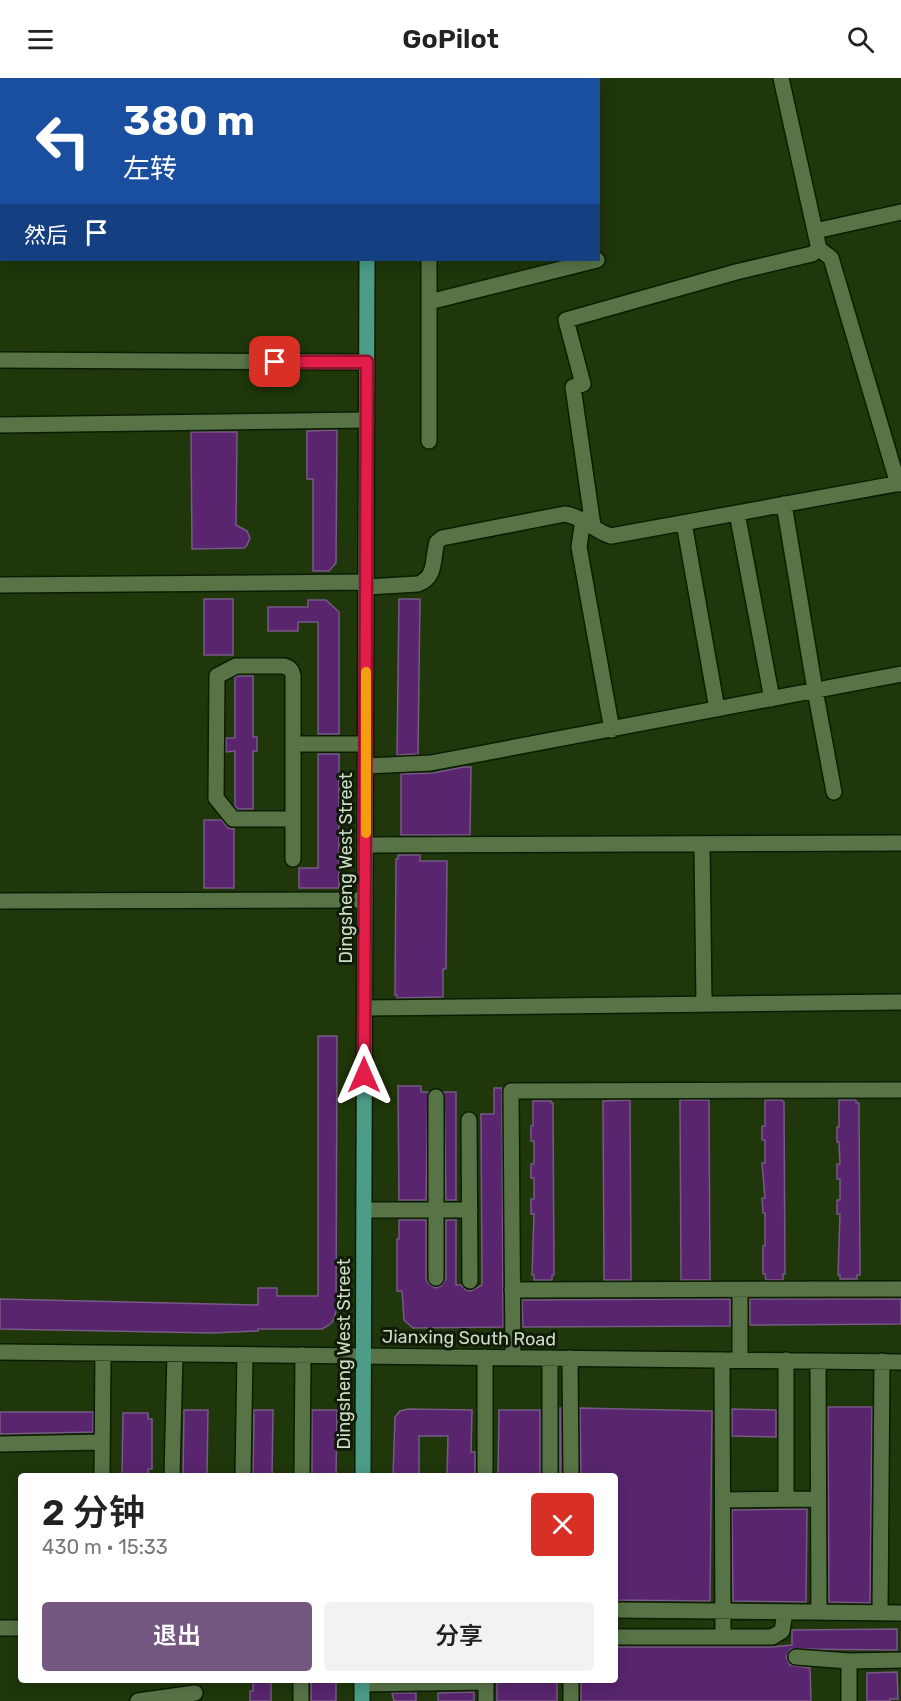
<!DOCTYPE html>
<html lang="zh">
<head>
<meta charset="utf-8">
<style>
  :root { --surface:#fff; --page:#f2f2f2; --text:#222; --muted:#767676; --accent:#745882 }
  body { margin:0; font-family:Rubik,"Noto Sans SC",sans-serif; background:var(--page); color:var(--text); height:100vh; display:flex; flex-direction:column; font-size:22px; white-space:nowrap }
  * { box-sizing:border-box; margin:0 }
  p { font-size:20px; color:var(--muted) }
  .icon { flex:none; width:33px; height:33px; fill:none; stroke:currentColor; stroke-width:2; stroke-linecap:round; stroke-linejoin:round }
  .map { position:relative; flex:1; overflow:hidden }
  .side { position:absolute; left:18px; top:1395px; width:600px; height:210px; display:flex; flex-direction:column; background:var(--surface); border-radius:6px; box-shadow:0 3px 15px #0003 }
  .side>* { flex:none }
  .top-card { position:absolute; left:0px; top:0px; width:600px; height:183px; box-shadow:0 3px 15px #0003; background:#1a4fa0; color:#fff; overflow:hidden }
  .pin { position:absolute; display:grid; place-items:center; width:51px; height:51px; color:#fff; margin:-26px; border-radius:12px; box-shadow:0 3px 9px #0006 }
  .me { position:absolute; width:66px; margin:-33px; rotate:0deg; stroke-linejoin:round; filter:drop-shadow(0 0 4px #0008) }
  .turn { display:flex; align-items:center; gap:21px; height:126px; padding:0 24px; font-size:27px }
  .turn .icon { width:78px; height:78px; stroke-width:2.5 }
  .turn b { display:block; font-size:42px; line-height:51px }
  .then { display:flex; align-items:center; height:57px; padding:0 24px; background:#0003; gap:12px; font-size:22px }
  .round { display:grid; place-items:center; flex:none; width:63px; height:63px; border-radius:6px; background:var(--page) }
  .headline { display:flex; align-items:center; justify-content:space-between; height:102px; padding:0 24px }
  h1 { font-size:36px; font-weight:600; line-height:45px }
  .button { display:flex; gap:12px; margin-top:auto; padding:12px 24px }
  .button a { flex:1; height:69px; border-radius:6px; background:var(--accent); color:#fff; font-size:24px; font-weight:600; line-height:69px; text-align:center }
  .button a+a { background:var(--page); color:var(--text) }
  header { display:flex; justify-content:space-between; align-items:center; height:78px; padding:0 24px; background:var(--surface); font-size:27px; font-weight:600 }
  .map>svg:first-child { display:block }
  .green { fill:#2c4c11 }
  .building { fill:#58256e; stroke:#775a85; stroke-width:1.5 }
  .lines { fill:none; stroke-linecap:round; stroke-linejoin:round }
  .minor-casing { stroke:#0b1d00; stroke-width:18 }
  .major-casing { stroke:#0b1d00; stroke-width:18 }
  .minor { stroke:#587447; stroke-width:15 }
  .major { stroke:#4c9c88; stroke-width:15 }
  .route-casing { stroke:#92132f; stroke-width:15 }
  .route { stroke:#e11d48; stroke-width:10 }
  .slow { stroke:#f59e0b; stroke-width:10 }
  .labels { text-anchor:middle; dominant-baseline:central; stroke-width:6; stroke-linejoin:round; paint-order:stroke }
  .street-label { font-size:18px; fill:#cedec6; stroke:#101b09 }
</style>
</head>
<body>
<header><svg class="icon" aria-label="menu" viewBox="0 0 24 24"><path d="M4 6h16M4 12h16M4 18h16"/></svg>GoPilot<svg class="icon" aria-label="search" viewBox="0 0 24 24"><circle cx="10" cy="10" r="6"/><path d="M15 15l6 6"/></svg></header>
<div class="map">
<svg width="901" height="1623" viewBox="0 0 901 1623">
  <rect width="100%" height="100%" fill="#1f370b"/>
  <path class="green" d="M105,0H282L281,2Z"/>
  <path class="building" d="M337,352L336,485L329,493H313V401H307V353Z
    M191,354H237L236,447L247,453L250,460L247,467L244,470L192,471Z
    M204,521H233V577H204Z
    M399,521H420L418,676L397,677Z
    M308,522H326L339,534V656H318V544H298V553H268V529H308Z
    M238,598H253V659H257V673H253V731H238L235,728V673L226,674V660H235V599Z
    M318,676H339V810H299V790H318Z
    M463,689H471L470,757H401V696L433,695Z
    M204,742H222L228,750L234,751V810H204Z
    M398,777H420V783H447L446,891H443V919L397,920V917H395L396,781H398Z
    M318,958H337L336,1234L333,1243L329,1247L322,1251H258V1253L212,1255L0,1251V1221L258,1227V1210H277V1218H318Z
    M398,1008H421V1014H428L426,1122H399Z
    M494,1010H502L503,1249L413,1250L404,1242L402,1213H397V1161H399V1142H426V1201L428,1205L435,1210L441,1208L446,1201V1142H456V1207H461L466,1212L471,1213L482,1207L481,1036H494Z
    M444,1014H456V1122H446Z
    M630,1022L631,1202H604L603,1023Z
    M680,1022H709L710,1202H681Z
    M765,1022H782L784,1024L785,1196H783V1202H766L765,1196H763V1168H765V1135H763L762,1120H765L762,1085H765V1062H762V1048H765Z
    M839,1022H856V1025H859L860,1197H857V1201H840V1197H838L840,1136H837V1122H840V1101H837V1086H840L839,1064H837V1049H839Z
    M533,1023H551V1025H553L554,1197H552V1202H534V1197H532L534,1136H531V1121H534V1100H531V1086H534V1063H531V1048H533Z
    M730,1221V1248L523,1249L522,1222Z
    M750,1221H901V1246L750,1247Z
    M828,1329H872L870,1525L829,1524Z
    M560,1330H561V1398H560Z
    M580,1330L712,1333L710,1523L615,1522V1398H581Z
    M408,1331L472,1332L471,1374H475V1398H447L448,1358H419V1398H393L395,1339L400,1333Z
    M732,1331L776,1332V1359L732,1358Z
    M184,1332H208L207,1398H183Z
    M254,1332H273L272,1398H253Z
    M312,1332H337L336,1398H312Z
    M499,1332H540V1398H498Z
    M0,1334H93V1354L0,1356Z
    M123,1335H148V1341H152V1391H148V1398H122Z
    M807,1431L806,1524L733,1523L732,1432Z
    M897,1551V1572L791,1571L786,1579L790,1587L810,1590L811,1623H581V1602H615V1569H772L792,1567V1552Z
    M897,1594L898,1621H890V1623H867V1595Z
    M253,1602H271V1623H250V1613H253Z
    M311,1602H336V1623H311Z
    M497,1602H557V1623H497Z
    M474,1614V1623H438V1615Z
    M392,1615H416V1623H394Z"/>
  <g class="lines">
    <defs>
      <path id="minor" d="M781,0L819,171L831,180L898,406
        M516,2L517,0
        M0,135H2
        M815,153L901,134
        M429,182V363
        M429,221L437,222L597,182
        M0,282L367,284
        M0,347L367,342
        M784,426L815,612L834,714
        M737,435L772,621
        M583,441L579,469L612,652
        M684,445L717,631
        M593,448L573,309L583,306L566,242L736,194L812,176L819,171
        M0,507L366,504
        M366,509L418,506C437,499 432,481 437,464L442,460L565,436C584,439 594,453 611,458L901,405
        M293,666H366
        M366,688L431,685L901,596
        M293,741H233L216,720L217,598L236,588H283C289,589 292,592 293,598V781
        M702,766L704,926
        M366,767L901,765
        M0,823L365,822
        M365,930L901,924
        M436,1019V1200
        M469,1042L470,1203
        M364,1132H470
        M512,1212L901,1211
        M740,1212V1282
        M0,1274L901,1284
        M485,1279V1398
        M513,1280L511,1013L901,1012
        M550,1280V1398
        M570,1280L571,1398
        M722,1282L723,1559
        M786,1282V1421
        M818,1283L819,1534
        M0,1366L102,1364
        M102,1398L103,1275
        M172,1398L175,1276
        M243,1398L245,1277
        M302,1398L303,1277
        M723,1422L818,1421
        M615,1532L901,1535
        M880,1535L882,1283
        M0,1550H21
        M615,1559H772L782,1553L785,1534
        M796,1579L849,1583L901,1582
        M849,1583V1623
        M486,1602V1623
        M571,1602V1623
        M362,1606L486,1604
        M138,1623L195,1615
        M301,1623V1602"/>
      <path id="major" d="M367,2V0
        M363,1398L367,182
        M362,1623V1602"/>
    </defs>
    <use href="#minor" class="minor-casing"/>
    <use href="#major" class="major-casing"/>
    <use href="#minor" class="minor"/>
    <use href="#major" class="major"/>
  </g>
  <g class="lines">
    <defs>
      <path id="route" d="M275,284H367L364,997"/>
    </defs>
    <use href="#route" class="route-casing"/>
    <use href="#route" class="route"/>
    <path class="slow" d="M366,755V594"/>
  </g>
  <g class="labels">
    <g class="street-label">
      <text transform="translate(346 790) rotate(-90)">Dingsheng West Street</text>
      <text transform="translate(469 1260) rotate(1)">Jianxing South Road</text>
      <text transform="translate(344 1276) rotate(-90)">Dingsheng West Street</text>
    </g>
  </g>
</svg>
<div class="pin" style="left:275px;top:284px;background:#d93025"><svg class="icon" aria-label="arrive" viewBox="0 0 24 24"><path d="M6 21V4h12l-3 4 3 4H6"/></svg></div>
<svg class="me" style="left:364px;top:997px" viewBox="-20 -20 40 40"><path d="M0-17L14 15 0 8-14 15z" fill="#e11d48" stroke="#fff" stroke-width="4"/></svg>
<div class="top-card">
<div class="turn"><svg class="icon" aria-label="left" viewBox="0 0 24 24"><path d="M17 20v-9H6M10 6l-5 5 5 5"/></svg><div><b>380 m</b>左转</div></div>
<div class="then">然后<svg class="icon" aria-label="arrive" viewBox="0 0 24 24"><path d="M6 21V4h12l-3 4 3 4H6"/></svg></div>
</div>
<section class="side">
<div class="headline"><div><h1>2 分钟</h1><p>430 m · 15:33</p></div><a class="round" style="background:#d93025;color:#fff"><svg class="icon" aria-label="close" viewBox="0 0 24 24"><path d="M6 6l12 12M18 6L6 18"/></svg></a></div>
<div class="button"><a>退出</a><a>分享</a></div>
</section>
</div>
</body>
</html>
